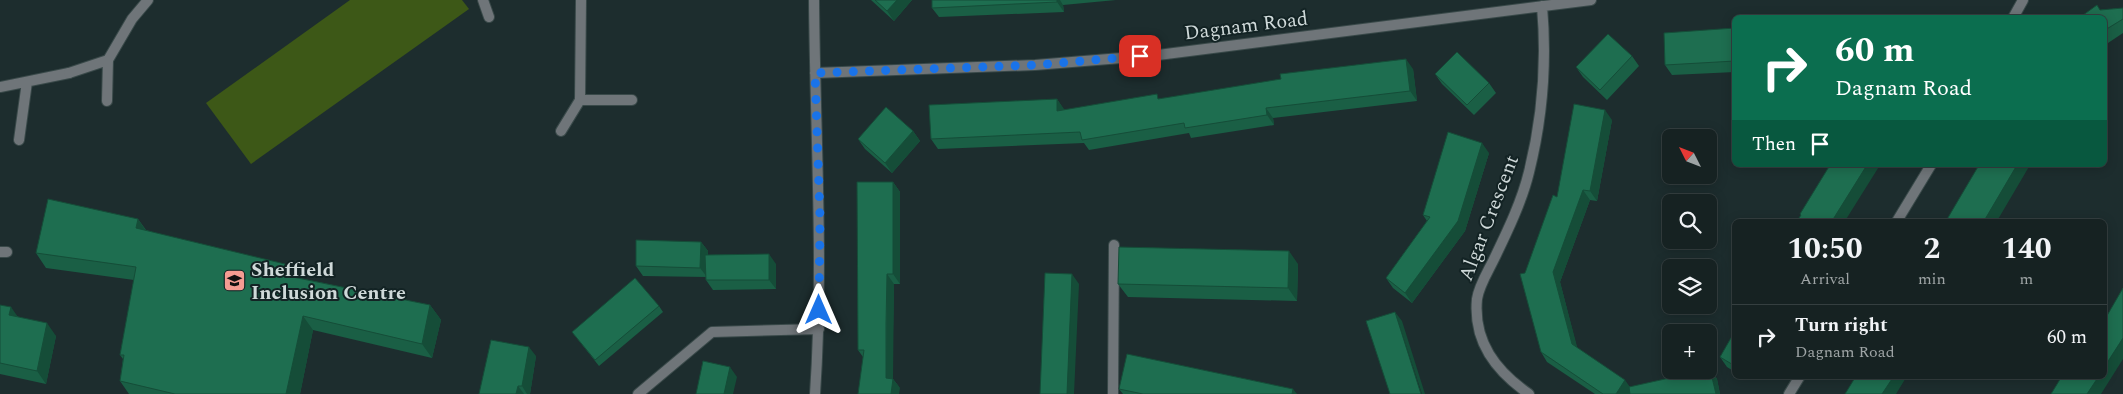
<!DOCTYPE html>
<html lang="en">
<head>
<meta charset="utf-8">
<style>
  :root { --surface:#162222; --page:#1f2a2a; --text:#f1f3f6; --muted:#9ea4a5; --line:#353f40 }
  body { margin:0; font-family:Spectral,serif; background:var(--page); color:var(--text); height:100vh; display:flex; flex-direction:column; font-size:19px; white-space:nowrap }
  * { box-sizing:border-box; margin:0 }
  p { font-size:16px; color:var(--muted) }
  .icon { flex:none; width:28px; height:28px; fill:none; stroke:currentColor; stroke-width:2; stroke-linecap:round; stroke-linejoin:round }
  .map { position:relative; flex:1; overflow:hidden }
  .drawer { position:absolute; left:1732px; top:219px; width:375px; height:160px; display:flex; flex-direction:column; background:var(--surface); border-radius:8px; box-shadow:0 2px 12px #0003,0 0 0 1px var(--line) }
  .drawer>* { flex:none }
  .top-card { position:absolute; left:1732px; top:15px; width:375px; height:152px; border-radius:8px; box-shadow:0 2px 12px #0003,0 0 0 1px var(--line); background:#0b6e4f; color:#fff; overflow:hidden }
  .needle { width:32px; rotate:312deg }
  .buttons { position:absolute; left:1662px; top:129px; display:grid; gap:10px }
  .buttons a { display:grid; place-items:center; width:55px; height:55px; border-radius:8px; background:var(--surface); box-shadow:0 2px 12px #0003,0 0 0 1px var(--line); font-size:25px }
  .pin { position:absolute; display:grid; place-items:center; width:42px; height:42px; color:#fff; margin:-21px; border-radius:10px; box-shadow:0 2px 8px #0006 }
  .me { position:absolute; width:55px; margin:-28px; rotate:0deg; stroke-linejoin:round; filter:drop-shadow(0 0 4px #0008) }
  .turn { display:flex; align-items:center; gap:18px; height:105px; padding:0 20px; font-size:22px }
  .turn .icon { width:65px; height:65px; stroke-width:2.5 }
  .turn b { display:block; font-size:35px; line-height:42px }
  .then { display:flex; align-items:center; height:48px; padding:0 20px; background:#0003; gap:10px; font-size:19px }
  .eta { display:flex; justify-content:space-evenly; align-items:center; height:85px; text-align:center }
  .eta b { font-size:30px; font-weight:700; line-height:35px }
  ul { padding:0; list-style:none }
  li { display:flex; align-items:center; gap:15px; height:65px; padding:0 20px; border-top:1px solid var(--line) }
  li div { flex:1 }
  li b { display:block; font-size:19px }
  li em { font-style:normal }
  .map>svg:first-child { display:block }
  .garden { fill:#3d5817 }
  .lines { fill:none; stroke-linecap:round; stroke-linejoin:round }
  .lane-casing { stroke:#394949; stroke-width:12 }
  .street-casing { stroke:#394949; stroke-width:12 }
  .lane { stroke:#6f7579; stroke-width:10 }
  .street { stroke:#6f7579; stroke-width:10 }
  .wall { fill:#1a5f45 }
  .shaded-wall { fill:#154d38 }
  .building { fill:#1e6e50; stroke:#154d38 }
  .route { stroke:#1a73e8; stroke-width:9; stroke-dasharray:0 16.2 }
  .labels { text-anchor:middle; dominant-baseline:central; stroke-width:4; stroke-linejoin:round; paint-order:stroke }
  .street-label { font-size:20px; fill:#cfd9d9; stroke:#132324 }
  .poi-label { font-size:20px; font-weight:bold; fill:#cfd9d9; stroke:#132324; text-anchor:start }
</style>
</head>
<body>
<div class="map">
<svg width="2123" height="394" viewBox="0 0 2123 394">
  <rect width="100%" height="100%" fill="#1d2d2e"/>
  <path class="garden" d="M350,0H462L469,9L251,164L206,103Z"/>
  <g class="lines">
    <defs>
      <path id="lane" d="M483,0L489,17
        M0,87L69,73
        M19,140L27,82
        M0,252H7"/>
      <path id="street" d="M814,0C815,132 824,262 815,394
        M2013,18L2023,0
        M69,73L108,60L132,19L148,0
        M815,73L1035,65L1158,55L1591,0
        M580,100H632
        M107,101L108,60
        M561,131L580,100L581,0
        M1897,221L1931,165
        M638,394L712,332L819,329
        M1113,394L1114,245
        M1529,394C1496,371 1473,342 1477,299C1479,285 1489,270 1495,257C1508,230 1522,201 1529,172C1543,116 1547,63 1542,6
        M1789,394L1800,376"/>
    </defs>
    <use href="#lane" class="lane-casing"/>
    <use href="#street" class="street-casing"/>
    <use href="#lane" class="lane"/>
    <use href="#street" class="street"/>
  </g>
  <path class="wall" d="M871,0H912L894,21Z
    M932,0H1116L1063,5L1064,12L939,17L932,8Z
    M2123,8V33L2105,45V18L2100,10Z
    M1735,28V72L1672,75L1665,65Z
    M1632,56L1639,66L1607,100L1583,77L1576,67Z
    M1413,69L1417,101L1273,118L1274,125L1191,138L1189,133L1089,150L1084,143L938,149L931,139L1057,99L1064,110Z
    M1435,74L1489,83L1496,93L1474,115L1442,84Z
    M1612,120L1597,201L1590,200L1560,282L1577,348L1630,387L1710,369L1717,379L1720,394H1630V393V394H1595L1547,362L1541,352L1525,273L1557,197Z
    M913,131L920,141L892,173L865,149L858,139Z
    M1489,153L1465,231L1412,303L1393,288L1386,278L1427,221L1423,215Z
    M893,182L900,192V284H894L893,333V379L900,388L863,357L858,350Z
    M138,219L146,230L294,277L430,305L441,320L432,358L313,330L300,394H129L120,381L123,359L120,355L134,280L46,268L36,253Z
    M701,242L708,251V255L776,264V289L713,290L706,280V277L643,276L636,266Z
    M1298,264L1297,301L1128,297L1118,284Z
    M0,305L17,316L56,336L46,384L0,374Z
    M659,306L663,312L599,366L572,332Z
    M1735,331V372L1727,367L1720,357Z
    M536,356L530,394H479Z
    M1119,389L1297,394H1123Z"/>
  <path class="shaded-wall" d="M897,0H912L894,21L887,11Z
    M1057,0H1060L1063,5L1064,12L1057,2Z
    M1406,59L1413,69L1417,101L1410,91Z
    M1057,99L1064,109V121L1057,111Z
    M1266,108L1273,118L1274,125L1267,115Z
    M1605,110L1612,120L1597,201L1590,191Z
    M913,131L920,141L892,173L885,163Z
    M1482,143L1489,153L1465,231L1412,303L1405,293Z
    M1867,165H1880L1845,221H1832Z
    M2017,165H2030L1997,221H1984Z
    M893,182L900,192V284L893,274Z
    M1583,190L1590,200L1560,282L1579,354L1572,344L1553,272Z
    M138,219L148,234L136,228Z
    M701,242L708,251L707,277L700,268Z
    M1289,251L1298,264L1297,301L1288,288Z
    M769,254L776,264V289L769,280Z
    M285,264L295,279L283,275Z
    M887,274L894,284L893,379L900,388L899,394H891L886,378Z
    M1072,274L1079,284L1074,394H1067Z
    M430,305L441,320L432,358L422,344Z
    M11,307L20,320L9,315Z
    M1395,312L1402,321L1425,394H1422Z
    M303,316L313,330L300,394H286Z
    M47,323L56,336L46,384L37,371Z
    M2123,338V359L2101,394H2087L2099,376H2105V366Z
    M529,347L536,356L530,394H527L522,386Z
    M730,367L737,377L733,394H724Z
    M1710,369L1717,379L1720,394H1716Z
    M1894,376H1907L1896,394H1882Z
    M1625,380L1632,390L1630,394H1616Z
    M518,386L524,394H516Z
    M1293,389L1297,394H1292Z"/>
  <path class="building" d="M875,0H897L887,11Z
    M932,0H1057V2L932,8Z
    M2097,5L2100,10L2123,8V19L2105,30V18H2079Z
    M1735,28V61L1665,65L1664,33Z
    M1608,34L1632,56L1600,90L1576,67Z
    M1457,52L1489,83L1467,105L1435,74Z
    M1406,59L1410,91L1266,108L1267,115L1185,128L1184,123L1082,140L1080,132L931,139L929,105L1057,99V111L1157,94L1158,99L1281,79L1280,74Z
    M1574,104L1605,110L1590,191L1583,190L1553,272L1572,344L1625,380L1616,394H1603L1541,352L1520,274L1525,273L1553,195L1557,197Z
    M886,107L913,131L885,163L858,139Z
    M1448,132L1482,143L1458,221L1405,293L1386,278L1430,217L1423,215Z
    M1830,165H1867L1832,221H1797L1801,215L1800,214Z
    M1979,165H2017L1984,221H1946Z
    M857,182H893V274H887L886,324V378L893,379L891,394H858L864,350H858Z
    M48,199L138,219L136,228L285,264L283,275L430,305L422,344L303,316L286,394H175L120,381L124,355H120L136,267L36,253Z
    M636,240L701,242L700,268L636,266Z
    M1119,247L1289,251L1288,288L1118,284Z
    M769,254V280H706L705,255Z
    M1045,273L1072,274L1067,394H1040Z
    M635,278L659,306L595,360L572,332Z
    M2123,288V338L2105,366V319Z
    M0,305L11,307L9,315L47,323L37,371L0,363Z
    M1395,312L1421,394H1390L1366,321Z
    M1735,331V366L1720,357Z
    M491,340L529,347L522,386H518L516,394H479Z
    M1127,354L1293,389L1292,394H1143L1119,389Z
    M703,361L730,367L724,394H696Z
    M1710,369L1716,394H1630L1629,387Z
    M1856,376H1894L1882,394H1845Z
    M2062,376H2099L2087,394H2051Z"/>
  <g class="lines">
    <path class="route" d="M819,310L820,217L815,73L1036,65L1140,56"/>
  </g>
  <defs>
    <symbol id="school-square" viewBox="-11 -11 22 22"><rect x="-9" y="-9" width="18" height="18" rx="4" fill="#f59c92" stroke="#132324"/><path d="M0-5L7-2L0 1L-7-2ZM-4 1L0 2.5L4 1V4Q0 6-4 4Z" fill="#111"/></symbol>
  </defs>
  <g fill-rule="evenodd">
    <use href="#school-square" x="222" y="268" width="25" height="25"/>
  </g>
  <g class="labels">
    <g class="street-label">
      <text transform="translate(1246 26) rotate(-7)">Dagnam Road</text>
      <text transform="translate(1489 218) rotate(-69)">Algar Crescent</text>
    </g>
    <g class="poi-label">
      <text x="251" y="270">Sheffield<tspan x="251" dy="23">Inclusion Centre</tspan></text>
    </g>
  </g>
</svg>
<div class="buttons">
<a><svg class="needle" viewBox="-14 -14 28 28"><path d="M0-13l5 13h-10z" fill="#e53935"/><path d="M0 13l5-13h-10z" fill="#9ea4a5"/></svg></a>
<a><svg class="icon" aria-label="search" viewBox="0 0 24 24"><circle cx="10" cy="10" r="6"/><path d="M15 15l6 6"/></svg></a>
<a><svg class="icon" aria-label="layers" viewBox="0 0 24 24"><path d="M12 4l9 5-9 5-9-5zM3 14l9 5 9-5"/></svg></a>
<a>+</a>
</div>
<div class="pin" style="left:1140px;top:56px;background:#d93025"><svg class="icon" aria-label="arrive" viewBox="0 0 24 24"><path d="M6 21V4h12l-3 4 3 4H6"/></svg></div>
<svg class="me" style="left:819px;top:310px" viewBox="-20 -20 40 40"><path d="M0-17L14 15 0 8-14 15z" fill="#1a73e8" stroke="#fff" stroke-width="4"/></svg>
<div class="top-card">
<div class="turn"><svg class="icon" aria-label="right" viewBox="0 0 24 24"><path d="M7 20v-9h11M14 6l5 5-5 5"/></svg><div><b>60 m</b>Dagnam Road</div></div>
<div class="then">Then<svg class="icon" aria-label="arrive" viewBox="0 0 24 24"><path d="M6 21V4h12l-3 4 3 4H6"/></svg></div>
</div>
<section class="drawer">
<div class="eta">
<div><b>10:50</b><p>Arrival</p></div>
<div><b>2</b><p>min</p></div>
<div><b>140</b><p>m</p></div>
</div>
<ul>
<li><svg class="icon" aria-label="right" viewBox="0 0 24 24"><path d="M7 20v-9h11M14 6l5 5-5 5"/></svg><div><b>Turn right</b><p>Dagnam Road</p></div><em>60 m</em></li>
</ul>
</section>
</div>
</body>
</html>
